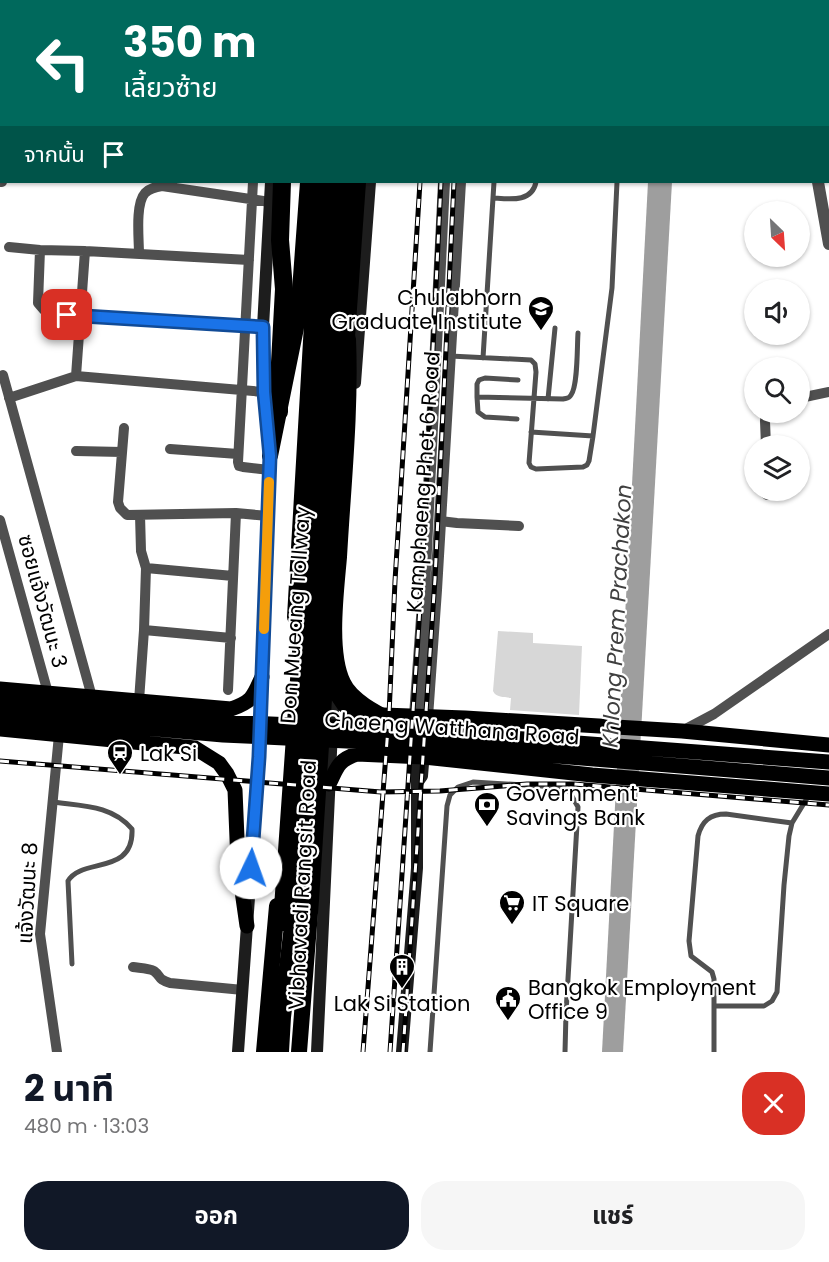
<!DOCTYPE html>
<html lang="th">
<head>
<meta charset="utf-8">
<style>
  :root { --surface:#fff; --page:#f6f6f6; --text:#202124; --muted:#757577; --accent:#111827 }
  body { margin:0; font-family:Poppins,"Noto Sans Thai",sans-serif; background:var(--page); color:var(--text); height:100vh; display:flex; flex-direction:column; font-size:22px; white-space:nowrap }
  * { box-sizing:border-box; margin:0 }
  p { font-size:20px; color:var(--muted) }
  .icon { flex:none; width:33px; height:33px; fill:none; stroke:currentColor; stroke-width:2; stroke-linecap:round; stroke-linejoin:round }
  .map { position:relative; height:1052px; overflow:hidden }
  .drawer { display:flex; flex-direction:column; background:var(--surface); flex:1 }
  .drawer>* { flex:none }
  .hud { position:absolute; left:0px; top:0px; width:830px; height:183px; box-shadow:0 2px 4px #0004; background:#00695c; color:#fff; overflow:hidden }
  .needle { width:39px; rotate:155deg }
  .controls { position:absolute; left:744px; top:201px; display:grid; gap:12px }
  .controls a { display:grid; place-items:center; width:66px; height:66px; border-radius:50%; background:var(--surface); box-shadow:0 2px 4px #0004; font-size:30px }
  .pin { position:absolute; display:grid; place-items:center; width:51px; height:51px; color:#fff; margin:-26px; border-radius:12px; box-shadow:0 3px 9px #0006 }
  .me { position:absolute; width:66px; margin:-33px; rotate:3deg; stroke-linejoin:round; filter:drop-shadow(0 0 4px #0008) }
  .turn { display:flex; align-items:center; gap:21px; height:126px; padding:0 24px; font-size:27px }
  .turn .icon { width:78px; height:78px; stroke-width:2.5 }
  .turn b { display:block; font-size:42px; line-height:51px }
  .then { display:flex; align-items:center; height:57px; padding:0 24px; background:#0003; gap:12px; font-size:22px }
  .round { display:grid; place-items:center; flex:none; width:63px; height:63px; border-radius:24px; background:var(--page) }
  .overview { display:flex; align-items:center; justify-content:space-between; height:102px; padding:0 24px }
  h1 { font-size:36px; font-weight:700; line-height:45px; color:var(--accent) }
  .cta { display:flex; gap:12px; margin-top:auto; padding:12px 24px }
  .cta a { flex:1; height:69px; border-radius:24px; background:var(--accent); color:#fff; font-size:24px; font-weight:700; line-height:69px; text-align:center }
  .cta a+a { background:var(--page); color:var(--text) }
  .map>svg:first-child { display:block }
  .green { fill:#d7d7d7 }
  .water { fill:#9e9e9e }
  .lines { fill:none; stroke-linecap:round; stroke-linejoin:round }
  .service { stroke:#505050; stroke-width:5 }
  .minor { stroke:#505050; stroke-width:10 }
  .tertiary { stroke:#505050; stroke-width:12 }
  .secondary { stroke:#1d1d1d; stroke-width:12 }
  .primary { stroke:#000; stroke-width:15 }
  .trunk { stroke:#000; stroke-width:16 }
  .motorway { stroke:#000; stroke-width:18 }
  .rail-casing { stroke:#000; stroke-width:5 }
  .rail { stroke:#fff; stroke-width:3; stroke-dasharray:9; stroke-linecap:butt }
  .route-casing { stroke:#114b97; stroke-width:15 }
  .route { stroke:#1a73e8; stroke-width:10 }
  .slow { stroke:#f59e0b; stroke-width:10 }
  .labels { text-anchor:middle; dominant-baseline:central; stroke-width:4.5; stroke-linejoin:round; paint-order:stroke }
  .poi-label { font-size:21px; fill:#000; stroke:#fff; text-anchor:start }
  .street-label { font-size:21px; fill:#000; stroke:#fff }
  .water-label { font-size:22px; font-style:italic; fill:#3f3f3f; stroke:#fff }
</style>
</head>
<body>
<div class="map">
<svg width="829" height="1052" viewBox="0 0 829 1052">
  <rect width="100%" height="100%" fill="#fff"/>
  <path class="green" d="M498,631L533,633V643L582,646L579,715L510,710L511,698C505,697 496,698 493,691Z"/>
  <path class="water" d="M648,182H672L623,1052H602Z"/>
  <g class="lines">
    <path class="service" d="M498,0L499,2
      M36,2L38,0
      M517,2L519,0
      M626,2V0
      M493,198C509,199 532,203 536,182
      M450,356L531,360L535,364L536,372L529,463L531,467L536,469L583,467L587,465L589,461L593,436L612,288L617,182
      M483,358L494,182
      M518,380L485,378L479,380L477,384V397L563,399C567,398 569,399 571,395C578,386 577,346 578,333
      M477,397L478,412L485,417L517,419
      M548,399L555,328
      M531,432L593,436
      M53,802C82,806 112,805 132,829C134,876 82,857 68,881L72,964
      M715,1006H764L772,1001L777,992L784,885L789,836L792,823L809,795
      M430,1052L447,806L450,795L458,787L473,782L558,787L569,791L578,807L566,1013L565,1052
      M714,1052V979L712,972L691,956L689,941L698,836C702,821 710,814 726,814L792,823"/>
    <path class="minor" d="M0,182H2
      M253,182L238,462L239,466L243,467L269,470
      M9,247L40,250L85,251L249,260
      M40,250L38,303L44,310L54,314L263,327
      M139,254C139,239 135,204 145,193C150,188 156,187 162,186L270,202
      M3,375L92,697
      M76,376L85,251
      M9,398L76,376L264,392
      M800,398L829,392
      M124,428L118,502L120,508L127,515L236,513L268,516
      M766,446L765,421L766,412
      M170,449L238,454
      M76,451L122,452
      M767,490V495
      M140,515L141,551L146,568L233,576
      M0,520L48,693
      M440,521L457,523L519,526
      M144,630L231,638
      M228,690L236,513
      M139,701L144,630L146,568
      M682,731L714,714L829,634
      M133,967C139,968 149,968 154,971C162,977 157,979 170,983L243,990
      M57,1052L40,934L59,735"/>
    <path class="tertiary" d="M778,0L779,2
      M452,2V0
      M471,2V0
      M828,134L829,139
      M818,182L829,244
      M415,716L424,590L444,182
      M427,717L436,590L460,182"/>
    <path class="secondary" d="M290,2L291,0
      M389,2V0
      M355,383L370,182
      M417,783L422,776L424,751
      M238,1052L259,757L266,578L270,456L264,392L263,327L271,182
      M317,1052L334,688
      M402,1052L417,868V783L414,775L413,749"/>
    <path class="primary" d="M0,689L231,709C253,701 253,697 262,677
      M334,690L344,705L352,711L369,716L383,715L465,718L682,731L829,745
      M0,702L223,722L407,730L829,762
      M0,715L223,735L408,744L829,778
      M0,729L195,748L219,763L227,774L235,790L238,863L247,926
      M329,784C337,768 338,760 357,754L424,757L592,775L829,794"/>
    <path class="trunk" d="M325,2V0
      M336,2V0
      M346,351L358,182
      M270,456L295,333L299,304L308,182
      M295,617L316,255L322,182
      M264,1052L277,906
      M299,1052L311,900L328,637"/>
    <path class="motorway" d="M303,2V0
      M360,2V0
      M379,2V0
      M347,339C350,411 342,485 338,557C335,592 327,652 342,683C352,705 387,719 407,730
      M279,412V381L284,289L280,240L282,182
      M282,922L334,182
      M280,1052L282,1017L297,893L348,182"/>
    <defs>
      <path id="rail" d="M426,2V0
        M450,2V0
        M463,2V0
        M0,761L381,792L440,791L527,784H574L829,805
        M363,1052L389,715L395,581L420,182
        M390,1052L422,578L441,182
        M403,1052L435,579L454,182"/>
    </defs>
    <use href="#rail" class="rail-casing"/>
    <use href="#rail" class="rail"/>
  </g>
  <g class="lines">
    <defs>
      <path id="route" d="M67,315L263,327L264,392L270,456L259,757L251,868"/>
    </defs>
    <use href="#route" class="route-casing"/>
    <use href="#route" class="route"/>
    <path class="slow" d="M264,629L269,482"/>
  </g>
  <defs>
    <symbol id="university-pin" viewBox="-11 -11 22 30"><path d="M0 17L-7.5 6A9.5 9.5 0 1 1 7.5 6Z" fill="#000" stroke="#fff"/><path d="M0-5L7-2L0 1L-7-2ZM-4 1L0 2.5L4 1V4Q0 6-4 4Z" fill="#fff"/></symbol>
    <symbol id="station-pin" viewBox="-11 -11 22 30"><path d="M0 17L-7.5 6A9.5 9.5 0 1 1 7.5 6Z" fill="#000" stroke="#fff"/><path d="M-3-6H3Q5-6 5-4V2Q5 4 3 4L4.5 6H3L1.5 4h-3L-3 6H-4.5L-3 4Q-5 4-5 2V-4Q-5-6-3-6ZM-3.5-4v3h7v-3ZM-3.5 1v1.5H-2V1ZM2 1v1.5H3.5V1Z" fill="#fff"/></symbol>
    <symbol id="bank-pin" viewBox="-11 -11 22 30"><path d="M0 17L-7.5 6A9.5 9.5 0 1 1 7.5 6Z" fill="#000" stroke="#fff"/><path d="M-6-4H6V4H-6ZM0-2.3a2.3 2.3 0 1 0 0 4.6a2.3 2.3 0 1 0 0-4.6Z" fill="#fff"/></symbol>
    <symbol id="supermarket-pin" viewBox="-11 -11 22 30"><path d="M0 17L-7.5 6A9.5 9.5 0 1 1 7.5 6Z" fill="#000" stroke="#fff"/><path d="M-6-5.5h2.5l.6 2H6L4.5 2H-2.5L-4.4-4H-6ZM-1.5 3.2a1.3 1.3 0 1 0 .1 0ZM3 3.2a1.3 1.3 0 1 0 .1 0Z" fill="#fff"/></symbol>
    <symbol id="building-pin" viewBox="-11 -11 22 30"><path d="M0 17L-7.5 6A9.5 9.5 0 1 1 7.5 6Z" fill="#000" stroke="#fff"/><path d="M-4-6H4V6H1V3H-1V6H-4ZM-2.5-4.3h1.7v1.8h-1.7ZM.8-4.3h1.7v1.8H.8ZM-2.5-1h1.7V.8h-1.7ZM.8-1h1.7V.8H.8Z" fill="#fff"/></symbol>
    <symbol id="civic-pin" viewBox="-11 -11 22 30"><path d="M0 17L-7.5 6A9.5 9.5 0 1 1 7.5 6Z" fill="#000" stroke="#fff"/><path d="M-.6-6.5H3V-4.5H.6V-3L4-1V1h2V6H-6V1h2V-1L-.6-3ZM-1.2 2.5V6h2.4V2.5Z" fill="#fff"/></symbol>
  </defs>
  <g fill-rule="evenodd">
    <use href="#university-pin" x="526" y="294" width="30" height="40"/>
    <use href="#station-pin" x="105" y="738" width="30" height="40"/>
    <use href="#bank-pin" x="472" y="790" width="30" height="40"/>
    <use href="#supermarket-pin" x="497" y="888" width="30" height="40"/>
    <use href="#building-pin" x="387" y="952" width="30" height="40"/>
    <use href="#civic-pin" x="493" y="984" width="30" height="40"/>
  </g>
  <g class="labels">
    <g class="poi-label">
      <text x="522" y="297" text-anchor="end">Chulabhorn<tspan x="522" dy="24">Graduate Institute</tspan></text>
      <text x="140" y="753">Lak Si</text>
      <text x="506" y="793">Government<tspan x="506" dy="24">Savings Bank</tspan></text>
      <text x="532" y="903">IT Square</text>
      <text x="528" y="987">Bangkok Employment<tspan x="528" dy="24">Office 9</tspan></text>
      <text x="402" y="1003" text-anchor="middle">Lak Si Station</text>
    </g>
    <g class="street-label">
      <text transform="translate(423 482) rotate(-86)">Kamphaeng Phet 6 Road</text>
      <text transform="translate(43 601) rotate(75)">ซอยแจ้งวัฒนะ 3</text>
      <text transform="translate(295 615) rotate(-86)">Don Mueang Tollway</text>
      <text transform="translate(452 728) rotate(4)">Chaeng Watthana Road</text>
      <text transform="translate(302 885) rotate(-87)">Vibhavadi Rangsit Road</text>
      <text transform="translate(27 893) rotate(-87)">แจ้งวัฒนะ 8</text>
    </g>
    <g class="water-label">
      <text transform="translate(617 616) rotate(-87)">Khlong Prem Prachakon</text>
    </g>
  </g>
</svg>
<div class="controls">
<a><svg class="needle" viewBox="-14 -14 28 28"><path d="M0-13l5 13h-10z" fill="#e53935"/><path d="M0 13l5-13h-10z" fill="#757577"/></svg></a>
<a><svg class="icon" aria-label="sound" viewBox="0 0 24 24"><path d="M4 9h4l5-4v14l-5-4H4zM17 9q2 3 0 6"/></svg></a>
<a><svg class="icon" aria-label="search" viewBox="0 0 24 24"><circle cx="10" cy="10" r="6"/><path d="M15 15l6 6"/></svg></a>
<a><svg class="icon" aria-label="layers" viewBox="0 0 24 24"><path d="M12 4l9 5-9 5-9-5zM3 14l9 5 9-5"/></svg></a>
</div>
<div class="pin" style="left:67px;top:315px;background:#d93025"><svg class="icon" aria-label="arrive" viewBox="0 0 24 24"><path d="M6 21V4h12l-3 4 3 4H6"/></svg></div>
<svg class="me" style="left:251px;top:868px" viewBox="-20 -20 40 40"><circle r="19" fill="#fff"/><path d="M0-13L10 11 0 6-10 11z" fill="#1a73e8"/></svg>
<div class="hud">
<div class="turn"><svg class="icon" aria-label="left" viewBox="0 0 24 24"><path d="M17 20v-9H6M10 6l-5 5 5 5"/></svg><div><b>350 m</b>เลี้ยวซ้าย</div></div>
<div class="then">จากนั้น<svg class="icon" aria-label="arrive" viewBox="0 0 24 24"><path d="M6 21V4h12l-3 4 3 4H6"/></svg></div>
</div>
</div>
<section class="drawer">
<div class="overview"><div><h1>2 นาที</h1><p>480 m · 13:03</p></div><a class="round" style="background:#d93025;color:#fff"><svg class="icon" aria-label="close" viewBox="0 0 24 24"><path d="M6 6l12 12M18 6L6 18"/></svg></a></div>
<div class="cta"><a>ออก</a><a>แชร์</a></div>
</section>
</body>
</html>
